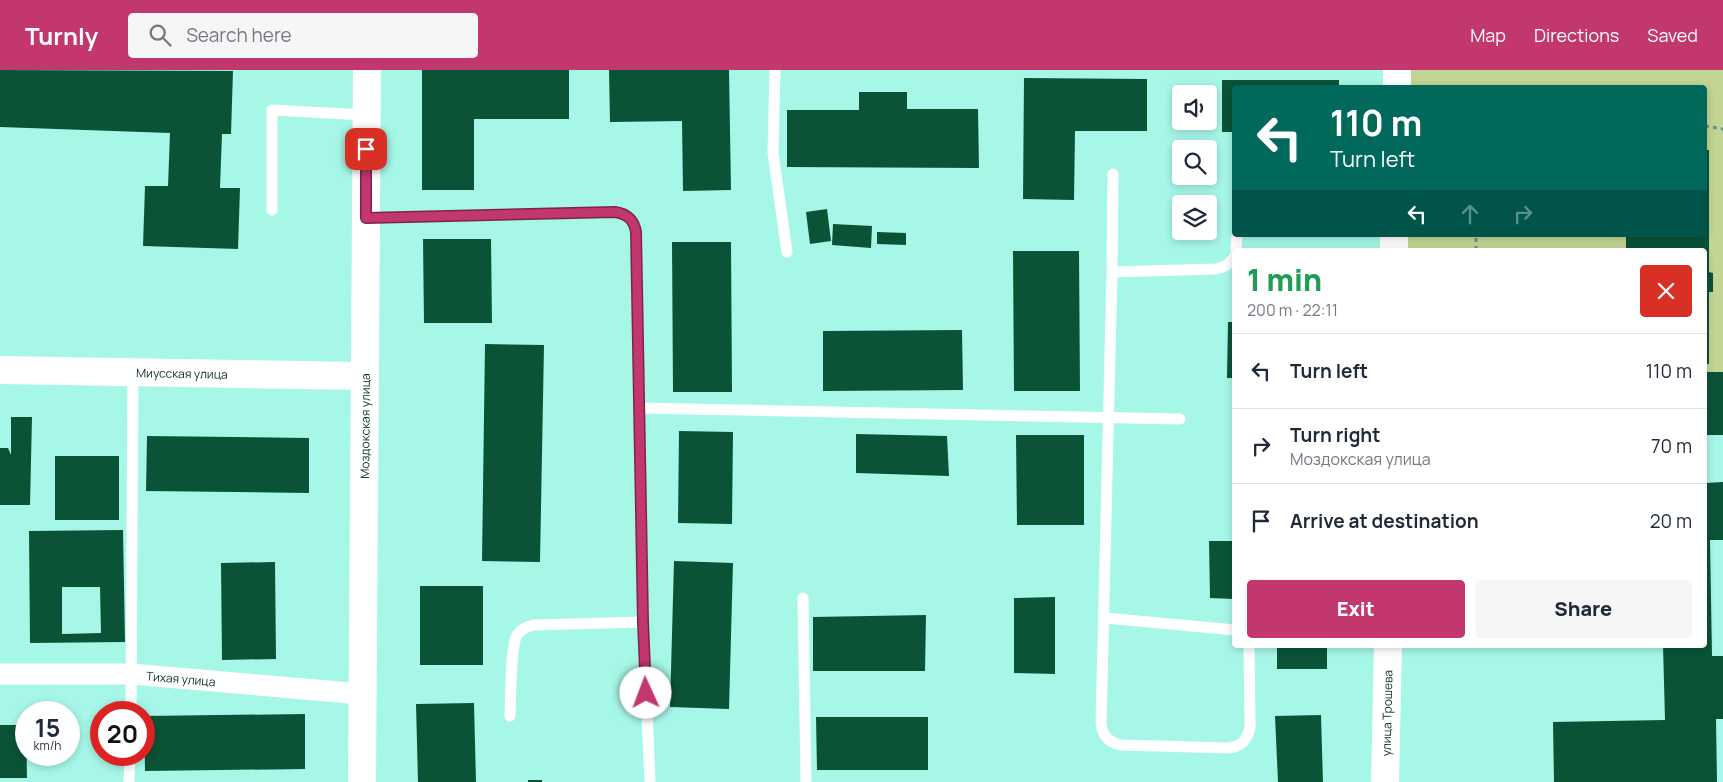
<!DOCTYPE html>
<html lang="en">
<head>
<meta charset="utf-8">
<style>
  :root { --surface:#fff; --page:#f6f6f7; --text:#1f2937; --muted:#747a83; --line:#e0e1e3; --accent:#c2376d }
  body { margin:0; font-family:Manrope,sans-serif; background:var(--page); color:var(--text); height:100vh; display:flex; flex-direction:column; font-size:19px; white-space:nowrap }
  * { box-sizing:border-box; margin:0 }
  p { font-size:16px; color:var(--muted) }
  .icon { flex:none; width:28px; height:28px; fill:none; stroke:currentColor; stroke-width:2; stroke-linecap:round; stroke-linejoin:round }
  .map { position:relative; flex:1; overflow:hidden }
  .details { position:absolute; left:1232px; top:178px; width:475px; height:400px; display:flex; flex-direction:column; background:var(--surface); border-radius:5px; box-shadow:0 2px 8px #0003 }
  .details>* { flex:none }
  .banner { position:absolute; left:1232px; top:15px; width:475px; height:152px; border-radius:5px; box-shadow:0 2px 8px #0003; background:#00695c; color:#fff; overflow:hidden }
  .fabs { position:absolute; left:1172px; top:15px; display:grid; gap:10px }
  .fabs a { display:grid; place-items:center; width:45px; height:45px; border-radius:5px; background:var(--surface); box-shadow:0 2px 8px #0003; font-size:25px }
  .speed { position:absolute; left:15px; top:631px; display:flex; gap:10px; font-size:25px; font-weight:700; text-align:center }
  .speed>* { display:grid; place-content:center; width:65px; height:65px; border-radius:50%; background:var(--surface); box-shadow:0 2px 8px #0003; line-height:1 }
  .speed small { font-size:12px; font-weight:400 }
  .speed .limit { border:8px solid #d22; background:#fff; color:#111 }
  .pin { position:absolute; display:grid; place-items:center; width:42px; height:42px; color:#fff; margin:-21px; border-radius:10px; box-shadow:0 2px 8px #0006 }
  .me { position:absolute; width:55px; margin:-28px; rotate:358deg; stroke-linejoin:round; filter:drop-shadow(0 0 4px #0008) }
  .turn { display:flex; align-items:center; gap:18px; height:105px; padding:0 15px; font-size:22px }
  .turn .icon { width:65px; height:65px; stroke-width:2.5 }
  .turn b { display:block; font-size:35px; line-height:42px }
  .lanes { display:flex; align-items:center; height:48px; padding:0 15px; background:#0003; justify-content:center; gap:25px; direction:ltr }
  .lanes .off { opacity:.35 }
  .round { display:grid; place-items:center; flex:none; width:52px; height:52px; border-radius:5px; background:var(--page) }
  .summary { display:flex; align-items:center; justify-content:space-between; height:85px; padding:0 15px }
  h1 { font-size:30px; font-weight:800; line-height:38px; color:#1e9e55 }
  .cta { display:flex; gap:10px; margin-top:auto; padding:10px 15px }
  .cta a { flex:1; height:58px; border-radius:5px; background:var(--accent); color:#fff; font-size:20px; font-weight:800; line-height:58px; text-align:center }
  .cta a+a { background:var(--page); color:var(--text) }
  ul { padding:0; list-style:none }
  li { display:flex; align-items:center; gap:15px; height:75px; padding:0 15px; border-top:1px solid var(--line) }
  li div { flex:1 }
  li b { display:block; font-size:19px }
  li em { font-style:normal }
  header { display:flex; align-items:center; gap:30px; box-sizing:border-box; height:70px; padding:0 25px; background:var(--accent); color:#fff }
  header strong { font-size:24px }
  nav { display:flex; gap:28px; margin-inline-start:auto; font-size:18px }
  .search { width:350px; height:45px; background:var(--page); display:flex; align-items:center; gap:12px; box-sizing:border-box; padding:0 18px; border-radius:5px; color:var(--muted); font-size:19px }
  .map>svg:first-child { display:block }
  .green { fill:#c2d594 }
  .building { fill:#0a5337; fill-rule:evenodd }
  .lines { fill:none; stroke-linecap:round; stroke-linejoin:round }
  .path { stroke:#5d988e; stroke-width:3; stroke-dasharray:4 4; stroke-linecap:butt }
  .lane { stroke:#fff; stroke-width:11 }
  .street { stroke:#fff; stroke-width:21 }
  .secondary { stroke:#fff; stroke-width:28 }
  .route-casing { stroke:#7e2447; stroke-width:12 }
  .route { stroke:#c2376d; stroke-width:9 }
  .labels { text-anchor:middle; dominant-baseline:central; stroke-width:5; stroke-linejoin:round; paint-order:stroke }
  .street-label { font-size:12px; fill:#0b2e29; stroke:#cffef4 }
</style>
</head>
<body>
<header>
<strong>Turnly</strong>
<div class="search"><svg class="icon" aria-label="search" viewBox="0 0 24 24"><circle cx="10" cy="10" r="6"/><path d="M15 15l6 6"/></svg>Search here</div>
<nav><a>Map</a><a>Directions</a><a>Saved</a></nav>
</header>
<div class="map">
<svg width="1723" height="712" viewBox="0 0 1723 712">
  <rect width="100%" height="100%" fill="#a6f7e8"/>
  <path class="green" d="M1410,0H1723V349H1705V180H1408V165H1705V18L1410,17Z"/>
  <path class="building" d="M0,0L233,1L231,64H222L220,118H240L238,179L143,176L145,116H168L170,63L0,57Z
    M422,0H569V49H474V120H422Z
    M609,0H729L731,120L683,121L682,51L610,52Z
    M1024,8L1147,9V61H1075L1074,130L1023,129Z
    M1222,10H1339V18H1235V62H1222Z
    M859,22H907V39H978L979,98L787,97V40H859Z
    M1705,80H1709V202L1713,203V222H1709V294H1705V180H1626V167L1632,166V165H1705Z
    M827,139L831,171L810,174L806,142Z
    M833,154L872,156L871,178L832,175Z
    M877,162L906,163V175L877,174Z
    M423,169H491L492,253H424Z
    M672,172H731L732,322H673Z
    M1013,181H1079L1080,321H1014Z
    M1228,252H1235V308H1227Z
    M962,260L963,320L823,321V261Z
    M485,274L544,275L540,492L482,491Z
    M1705,302H1723V365H1705Z
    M11,347H32L30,435H0V378H8L11,385Z
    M679,361L733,362L732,454L678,453Z
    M856,364L947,366L949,406L856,403Z
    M1016,365H1084V455H1017Z
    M147,366L309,368V423L146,421Z
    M55,386H119V450H55Z
    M1723,412V470H1710L1712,586H1723V649H1716L1717,712H1554L1553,652L1665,650L1663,575H1705V413Z
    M123,460L125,572L30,573L29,461ZM62,517H100L101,563L62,564Z
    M1209,471H1235V529L1210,528Z
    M674,491L733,493L729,639L670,637Z
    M275,492L276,589L222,590L221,493Z
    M420,516H483V595H420Z
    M1055,527V604L1014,603V528Z
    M926,545L925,601H813V547Z
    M1277,575H1327V599H1277Z
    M474,633L476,712H418L416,634Z
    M305,644V699L145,701L144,646Z
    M1321,645L1323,712H1278L1275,646Z
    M816,647H928V700H817Z
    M0,655H26L27,708H0Z
    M528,710H542V712H528Z"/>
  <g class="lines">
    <path class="path" d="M1705,56L1723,59
      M1476,180V165"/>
    <path class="lane" d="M775,0L773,83L787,182
      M272,140V40L366,45
      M365,148L615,142C628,144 634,150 636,162L643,552L650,712
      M1236,180L1237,165
      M1235,186C1230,194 1225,197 1216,199L1112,202L1101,654C1103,667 1109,672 1121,675L1229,678C1242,676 1247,670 1250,658L1249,575
      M1112,202L1113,104
      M639,338L1180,349
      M803,528L806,712
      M1105,548L1235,560
      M131,642L133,302
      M510,646C511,629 510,577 517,565C521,559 526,557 533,555L643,552
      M129,712L130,685"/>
    <path class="street" id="s1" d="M0,604H131L362,624"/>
    <g class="secondary">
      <path d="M1397,18V0"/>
      <path d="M1394,180V165"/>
      <path id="s2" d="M0,300L364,306"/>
      <path id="s3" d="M362,712L367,0"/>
      <path id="s4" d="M1385,712L1388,575"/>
    </g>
  </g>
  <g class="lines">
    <defs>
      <path id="route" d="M366,79V148L615,142C628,144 634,150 636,162L643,552L646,623"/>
    </defs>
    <use href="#route" class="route-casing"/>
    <use href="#route" class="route"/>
  </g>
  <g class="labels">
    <g class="street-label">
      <text stroke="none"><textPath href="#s2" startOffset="182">Миусская улица</textPath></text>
      <text stroke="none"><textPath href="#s3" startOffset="356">Моздокская улица</textPath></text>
      <text stroke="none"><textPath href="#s1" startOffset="181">Тихая улица</textPath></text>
      <text stroke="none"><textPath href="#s4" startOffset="69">улица Трошева</textPath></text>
    </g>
  </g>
</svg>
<div class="fabs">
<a><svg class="icon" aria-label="sound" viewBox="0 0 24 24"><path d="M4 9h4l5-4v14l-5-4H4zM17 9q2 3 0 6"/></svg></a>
<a><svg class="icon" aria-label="search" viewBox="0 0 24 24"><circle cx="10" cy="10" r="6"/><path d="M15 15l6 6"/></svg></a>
<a><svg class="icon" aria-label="layers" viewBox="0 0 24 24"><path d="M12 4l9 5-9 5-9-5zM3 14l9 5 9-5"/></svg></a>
</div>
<div class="speed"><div>15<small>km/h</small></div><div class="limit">20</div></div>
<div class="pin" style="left:366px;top:79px;background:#d93025"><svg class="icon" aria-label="arrive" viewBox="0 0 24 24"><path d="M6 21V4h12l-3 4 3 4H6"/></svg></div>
<svg class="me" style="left:646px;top:623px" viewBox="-20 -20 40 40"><circle r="19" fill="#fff"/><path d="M0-13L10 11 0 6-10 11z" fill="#c2376d"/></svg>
<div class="banner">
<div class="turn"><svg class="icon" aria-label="left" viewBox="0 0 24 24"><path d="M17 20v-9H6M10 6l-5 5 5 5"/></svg><div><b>110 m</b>Turn left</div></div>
<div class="lanes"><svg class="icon" aria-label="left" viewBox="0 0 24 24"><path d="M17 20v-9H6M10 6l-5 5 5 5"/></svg><svg class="icon off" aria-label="ahead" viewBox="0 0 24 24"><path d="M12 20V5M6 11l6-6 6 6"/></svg><svg class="icon off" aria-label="right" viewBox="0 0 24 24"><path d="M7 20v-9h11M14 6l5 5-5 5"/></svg></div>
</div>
<section class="details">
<div class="summary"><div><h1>1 min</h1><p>200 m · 22:11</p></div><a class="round" style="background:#d93025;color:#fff"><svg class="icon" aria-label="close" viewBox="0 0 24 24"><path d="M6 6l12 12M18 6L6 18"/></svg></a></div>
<ul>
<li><svg class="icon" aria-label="left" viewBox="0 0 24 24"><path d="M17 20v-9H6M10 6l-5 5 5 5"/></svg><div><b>Turn left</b></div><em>110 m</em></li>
<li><svg class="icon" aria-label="right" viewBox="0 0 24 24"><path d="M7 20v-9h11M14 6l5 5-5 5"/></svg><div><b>Turn right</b><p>Моздокская улица</p></div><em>70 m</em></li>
<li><svg class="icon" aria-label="arrive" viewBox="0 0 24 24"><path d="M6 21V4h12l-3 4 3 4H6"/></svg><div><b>Arrive at destination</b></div><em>20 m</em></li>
</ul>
<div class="cta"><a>Exit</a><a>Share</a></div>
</section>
</div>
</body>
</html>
